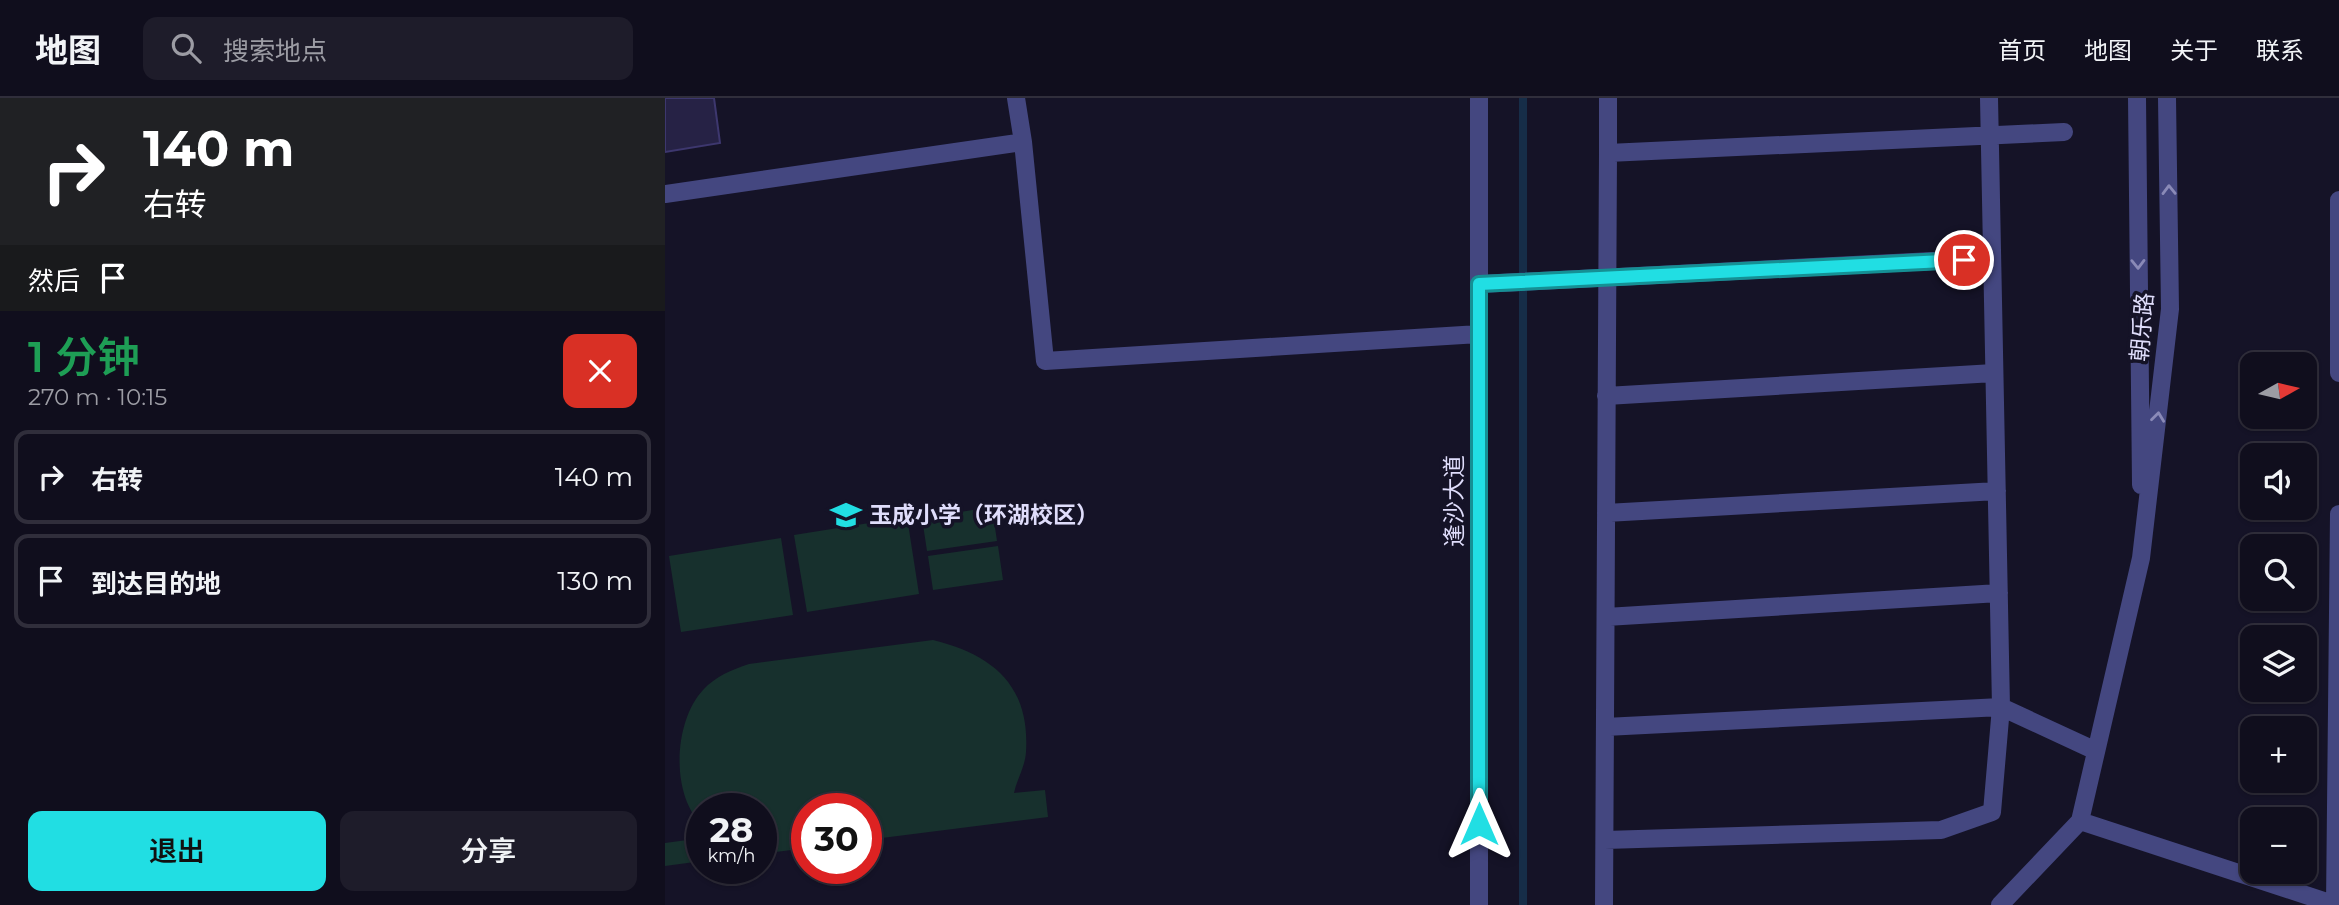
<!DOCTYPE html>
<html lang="zh">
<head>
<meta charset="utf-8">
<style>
  :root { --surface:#100e1d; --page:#1e1c2a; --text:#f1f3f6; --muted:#9c9ca4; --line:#302e3b; --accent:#21dee3 }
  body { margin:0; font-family:Montserrat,"Noto Sans SC",sans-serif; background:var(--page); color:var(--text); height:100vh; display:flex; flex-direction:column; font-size:26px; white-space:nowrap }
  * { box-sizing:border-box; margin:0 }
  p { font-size:23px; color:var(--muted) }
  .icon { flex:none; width:38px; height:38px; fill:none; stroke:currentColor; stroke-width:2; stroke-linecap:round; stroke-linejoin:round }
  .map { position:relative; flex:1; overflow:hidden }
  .sheet { display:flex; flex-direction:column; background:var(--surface); width:665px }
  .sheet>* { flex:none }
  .top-card { background:#202124; color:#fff; overflow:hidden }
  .needle { width:46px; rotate:82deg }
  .buttons { position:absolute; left:1575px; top:254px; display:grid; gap:14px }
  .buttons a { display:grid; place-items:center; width:77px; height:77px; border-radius:14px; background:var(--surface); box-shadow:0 2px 5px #0004,0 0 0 2px var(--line); font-size:35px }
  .speed { position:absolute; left:21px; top:695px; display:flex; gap:14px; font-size:35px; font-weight:700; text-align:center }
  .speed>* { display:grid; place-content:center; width:91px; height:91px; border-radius:50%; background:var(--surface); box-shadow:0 2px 5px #0004,0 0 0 2px var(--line); line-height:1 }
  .speed small { font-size:18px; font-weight:400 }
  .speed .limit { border:10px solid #d22; background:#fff; color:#111 }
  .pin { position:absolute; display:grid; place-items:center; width:60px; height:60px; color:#fff; margin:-30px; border:4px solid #fff; border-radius:50%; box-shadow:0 2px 7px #0007 }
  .me { position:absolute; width:77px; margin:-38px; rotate:0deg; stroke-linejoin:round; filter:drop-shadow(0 0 5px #0008) }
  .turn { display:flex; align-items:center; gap:24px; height:147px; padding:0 28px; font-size:32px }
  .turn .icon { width:91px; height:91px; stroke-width:2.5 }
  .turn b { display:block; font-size:49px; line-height:60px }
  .then { display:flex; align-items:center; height:66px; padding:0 28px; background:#0003; gap:14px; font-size:26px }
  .round { display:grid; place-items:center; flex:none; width:74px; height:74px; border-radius:14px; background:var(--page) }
  .summary { display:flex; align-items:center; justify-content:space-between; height:119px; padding:0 28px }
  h1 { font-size:42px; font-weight:600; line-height:52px; color:#1e9e55 }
  .button { display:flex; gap:14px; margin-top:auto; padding:14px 28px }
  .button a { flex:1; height:80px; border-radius:14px; background:var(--accent); color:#111; font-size:28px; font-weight:600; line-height:80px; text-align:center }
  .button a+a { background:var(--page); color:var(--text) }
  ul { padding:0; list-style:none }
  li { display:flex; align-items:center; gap:21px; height:94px; margin:0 14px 10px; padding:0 14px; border:4px solid var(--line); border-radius:14px }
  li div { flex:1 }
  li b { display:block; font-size:26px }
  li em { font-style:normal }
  header { display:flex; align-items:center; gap:42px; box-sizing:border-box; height:98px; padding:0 35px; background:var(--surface); border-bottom:2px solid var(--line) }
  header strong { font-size:33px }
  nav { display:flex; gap:38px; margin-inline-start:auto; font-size:24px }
  .search { width:490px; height:63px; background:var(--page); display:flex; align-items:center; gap:18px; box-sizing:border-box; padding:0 24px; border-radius:14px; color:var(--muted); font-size:26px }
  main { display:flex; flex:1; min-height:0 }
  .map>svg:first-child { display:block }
  .green { fill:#17302d }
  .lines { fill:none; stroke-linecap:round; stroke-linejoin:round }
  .stream { stroke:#162d48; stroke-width:8 }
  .building { fill:#262245; stroke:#3d376e; stroke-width:2 }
  .minor { stroke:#444780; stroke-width:18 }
  .oneway { stroke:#8a8ab7 }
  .route-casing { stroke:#159094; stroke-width:18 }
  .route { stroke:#21dee3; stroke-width:12 }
  .labels { text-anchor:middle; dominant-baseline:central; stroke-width:7; stroke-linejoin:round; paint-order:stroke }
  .street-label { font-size:23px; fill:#dfddfb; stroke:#151327 }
  .poi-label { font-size:23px; font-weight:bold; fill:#dfddfb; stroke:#151327; text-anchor:start }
</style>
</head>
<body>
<header>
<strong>地图</strong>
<div class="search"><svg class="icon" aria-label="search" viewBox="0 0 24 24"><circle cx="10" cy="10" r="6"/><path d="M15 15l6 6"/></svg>搜索地点</div>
<nav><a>首页</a><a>地图</a><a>关于</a><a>联系</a></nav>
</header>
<main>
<section class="sheet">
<div class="top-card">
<div class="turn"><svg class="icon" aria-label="right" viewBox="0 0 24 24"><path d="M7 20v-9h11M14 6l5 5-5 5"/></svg><div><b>140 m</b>右转</div></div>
<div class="then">然后<svg class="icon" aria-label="arrive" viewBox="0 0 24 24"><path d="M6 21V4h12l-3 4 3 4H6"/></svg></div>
</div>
<div class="summary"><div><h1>1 分钟</h1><p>270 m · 10:15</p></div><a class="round" style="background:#d93025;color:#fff"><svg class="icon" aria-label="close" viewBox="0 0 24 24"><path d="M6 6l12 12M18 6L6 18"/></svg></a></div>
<ul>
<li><svg class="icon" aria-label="right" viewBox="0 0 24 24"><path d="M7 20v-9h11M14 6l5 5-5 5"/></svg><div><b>右转</b></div><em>140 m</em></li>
<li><svg class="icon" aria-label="arrive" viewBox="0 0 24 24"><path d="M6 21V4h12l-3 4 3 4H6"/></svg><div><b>到达目的地</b></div><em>130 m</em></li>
</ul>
<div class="button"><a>退出</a><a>分享</a></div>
</section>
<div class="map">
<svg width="1674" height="807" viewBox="0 0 1674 807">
  <rect width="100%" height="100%" fill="#151327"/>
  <path class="green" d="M327,409L332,443L262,453L257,420Z
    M242,419L254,496L142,514L129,437Z
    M116,440L128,517L16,534L4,458Z
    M333,448L338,482L268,492L263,458Z
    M268,542C328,557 365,587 361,654C360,669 352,681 349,695L380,692L383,719L201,742V710H142V750L96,756V710H37V727C5,696 9,623 38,592C51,578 66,572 84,566Z
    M37,740V763L0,768V745Z"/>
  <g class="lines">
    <path class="stream" d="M858,0V807"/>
  </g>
  <path class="building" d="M0,0H49L55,45L0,54Z"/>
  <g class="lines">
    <path class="minor" d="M351,0L358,44
      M943,0V55
      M1472,0L1476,387
      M0,96L358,44L380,263L814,236
      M1674,102V275
      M814,186L1327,160
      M941,298L1329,275
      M941,415L1332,393
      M941,519L1334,495
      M940,629L1336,609L1431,653
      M1415,723L1476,460L1505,211L1502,0
      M1415,723L1671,807
      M940,742L1276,732L1327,714L1336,609L1324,0
      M814,807V0
      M939,807L943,55L1399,34
      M1335,807L1415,723
      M1670,807L1674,416"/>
  </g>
  <defs><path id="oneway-chevron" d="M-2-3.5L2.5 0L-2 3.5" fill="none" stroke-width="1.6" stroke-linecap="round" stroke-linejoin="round" transform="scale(1.75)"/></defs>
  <g class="oneway">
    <use href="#oneway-chevron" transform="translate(1504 92) rotate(-91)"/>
    <use href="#oneway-chevron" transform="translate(1473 166) rotate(89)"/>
    <use href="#oneway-chevron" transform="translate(1493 319) rotate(-83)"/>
  </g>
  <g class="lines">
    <defs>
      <path id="route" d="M814,726V186L1299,162"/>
    </defs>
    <use href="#route" class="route-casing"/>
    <use href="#route" class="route"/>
  </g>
  <defs>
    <symbol id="school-bare" viewBox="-9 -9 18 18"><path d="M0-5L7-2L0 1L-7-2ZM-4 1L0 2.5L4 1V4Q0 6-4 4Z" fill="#21dee3" stroke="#151327" stroke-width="2.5" paint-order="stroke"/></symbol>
  </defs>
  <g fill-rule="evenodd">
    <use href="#school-bare" x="159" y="395" width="44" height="44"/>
  </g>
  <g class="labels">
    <g class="street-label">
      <text transform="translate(1477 229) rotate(-85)">朝乐路</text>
      <text transform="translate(789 403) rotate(-90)">逢沙大道</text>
    </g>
    <g class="poi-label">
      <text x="204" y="417">玉成小学（环湖校区）</text>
    </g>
  </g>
</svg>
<div class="buttons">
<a><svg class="needle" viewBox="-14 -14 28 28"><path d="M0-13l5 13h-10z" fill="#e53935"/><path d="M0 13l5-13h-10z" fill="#9c9ca4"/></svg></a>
<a><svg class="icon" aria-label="sound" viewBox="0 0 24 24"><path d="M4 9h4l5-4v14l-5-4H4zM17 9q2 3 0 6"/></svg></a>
<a><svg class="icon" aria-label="search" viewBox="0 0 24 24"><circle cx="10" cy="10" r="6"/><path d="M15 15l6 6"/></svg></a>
<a><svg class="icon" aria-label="layers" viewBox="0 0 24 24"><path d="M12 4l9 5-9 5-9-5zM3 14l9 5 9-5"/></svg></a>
<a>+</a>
<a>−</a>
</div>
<div class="speed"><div>28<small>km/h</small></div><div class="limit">30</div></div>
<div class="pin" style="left:1299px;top:162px;background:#d93025"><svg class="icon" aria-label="arrive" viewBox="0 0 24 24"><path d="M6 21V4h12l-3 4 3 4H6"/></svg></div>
<svg class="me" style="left:814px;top:726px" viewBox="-20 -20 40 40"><path d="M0-17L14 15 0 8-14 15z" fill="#21dee3" stroke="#fff" stroke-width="4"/></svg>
</div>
</main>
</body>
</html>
